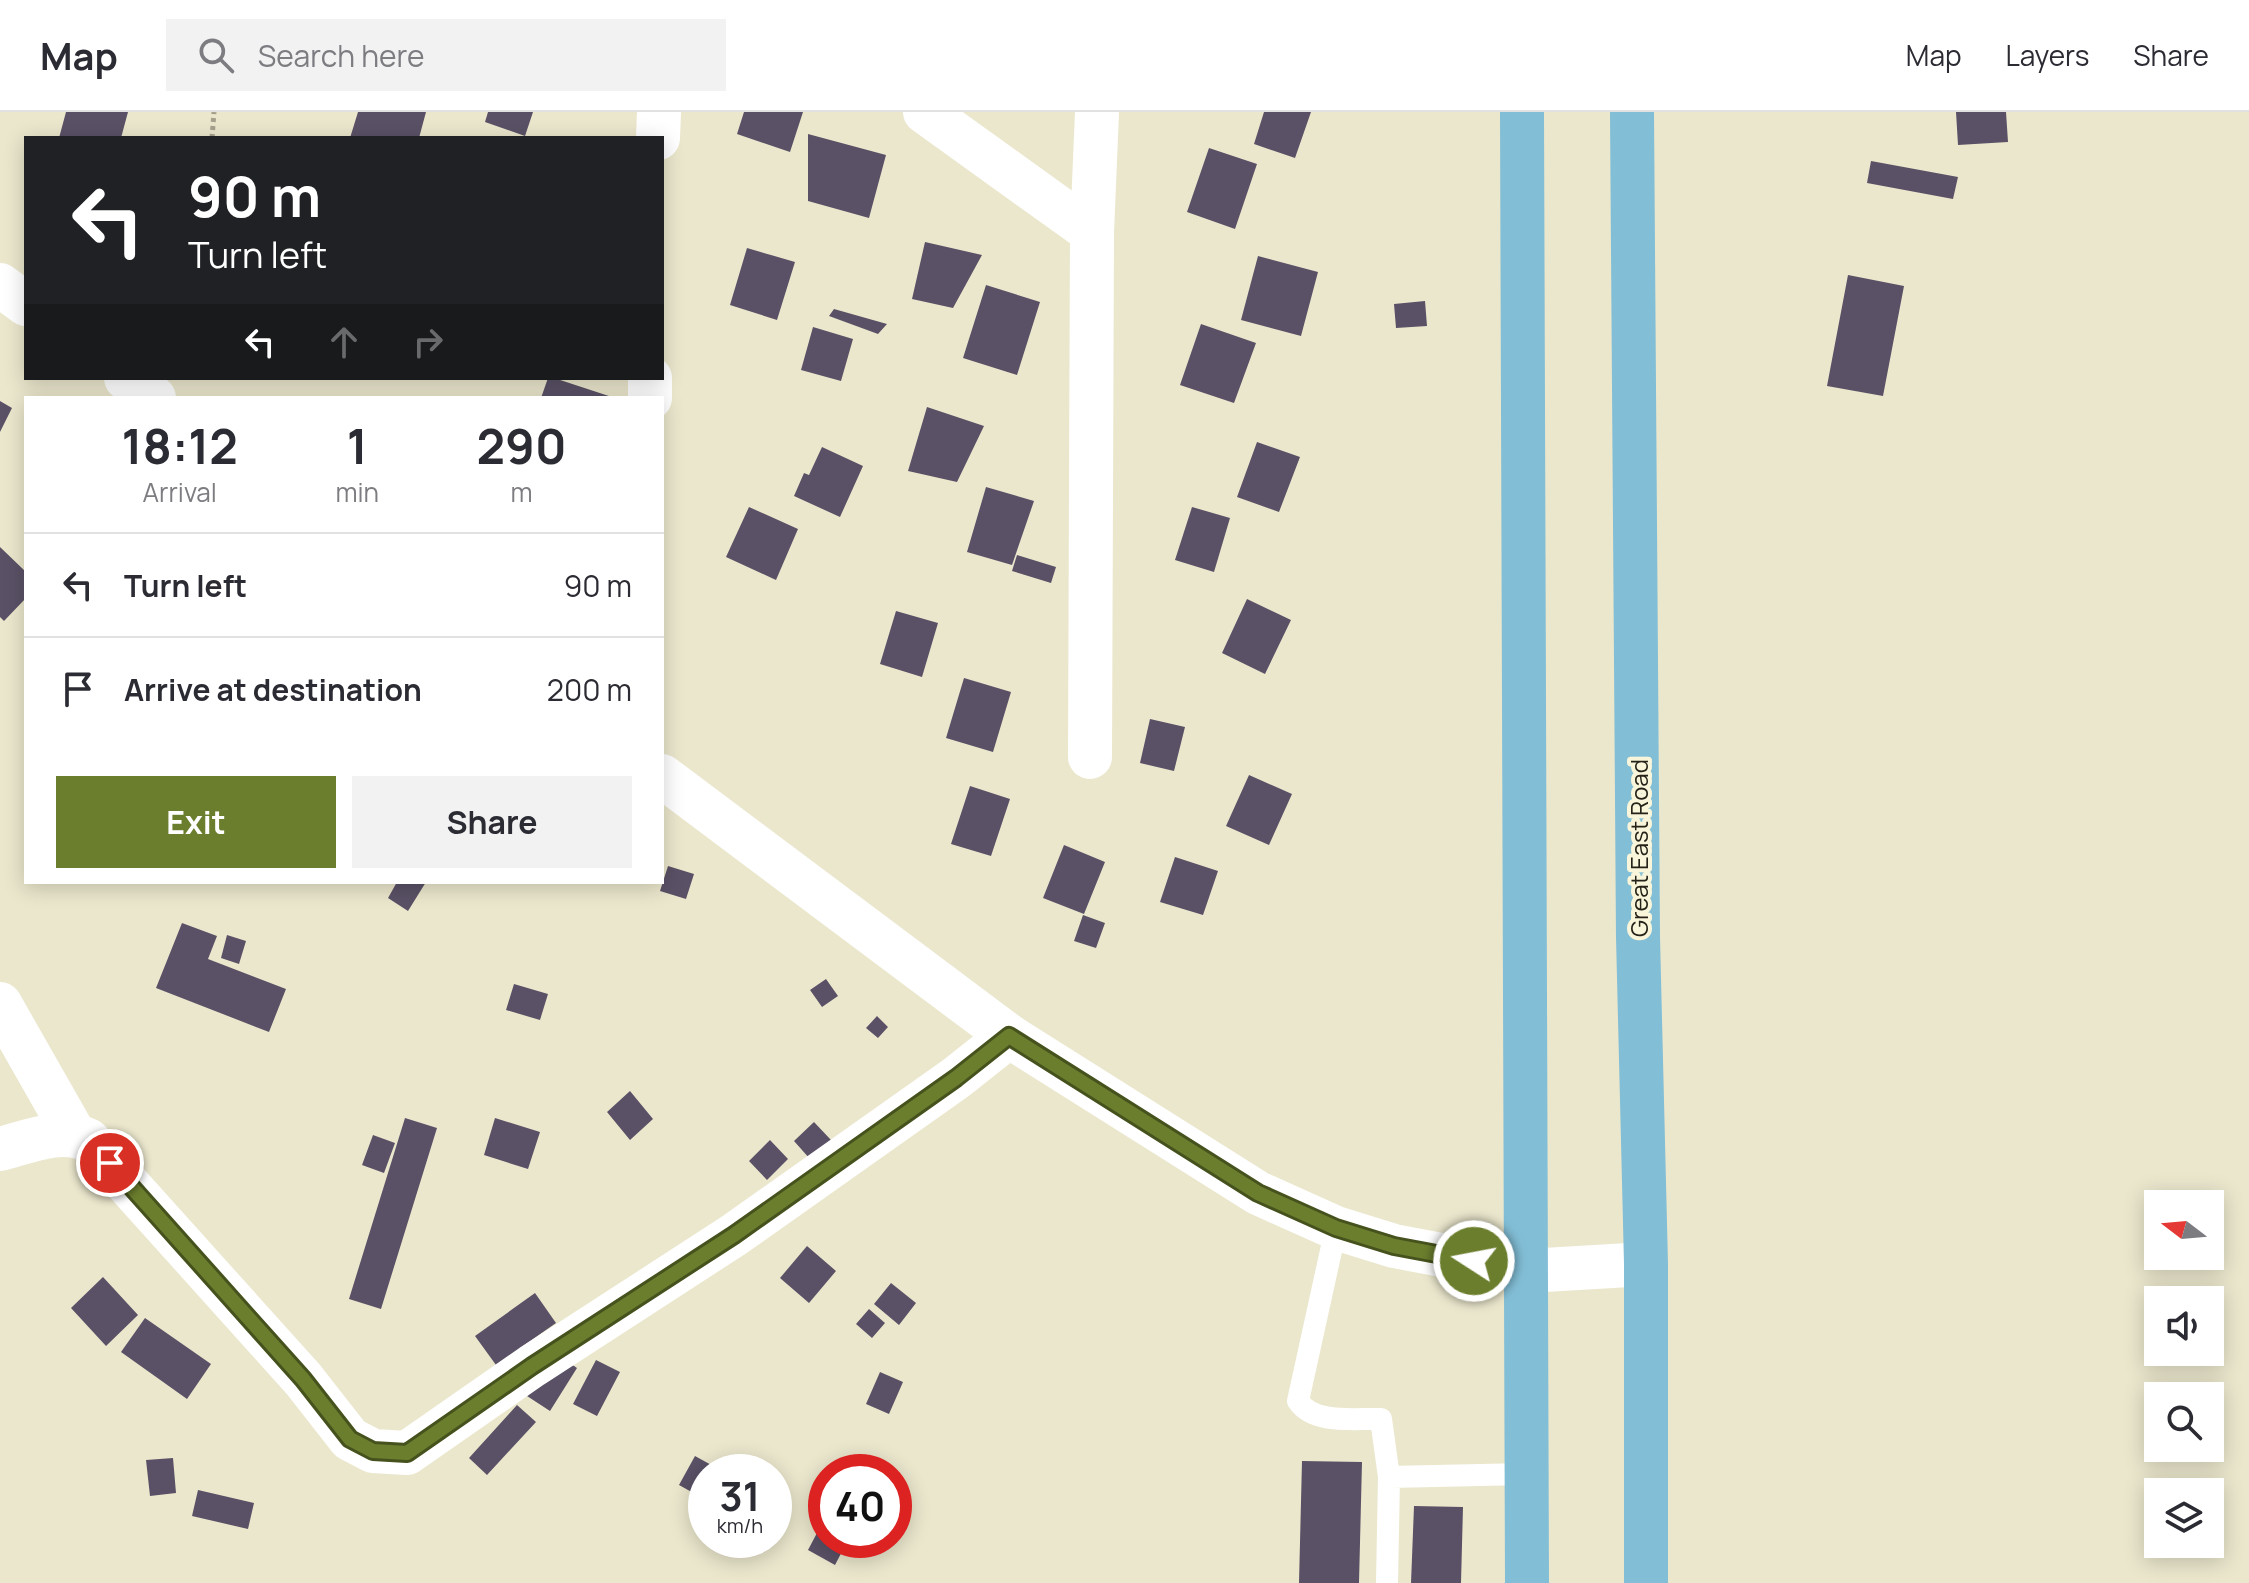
<!DOCTYPE html>
<html lang="en">
<head>
<meta charset="utf-8">
<style>
  :root { --surface:#fff; --page:#f2f2f3; --text:#2b2b33; --muted:#7c7c81; --line:#e1e1e2; --accent:#6b7e2d }
  body { margin:0; font-family:Manrope,sans-serif; background:var(--page); color:var(--text); height:100vh; display:flex; flex-direction:column; font-size:30px; white-space:nowrap }
  * { box-sizing:border-box; margin:0 }
  p { font-size:26px; color:var(--muted) }
  .icon { flex:none; width:44px; height:44px; fill:none; stroke:currentColor; stroke-width:2; stroke-linecap:round; stroke-linejoin:round }
  .map { position:relative; flex:1; overflow:hidden }
  .panel { position:absolute; left:24px; top:284px; width:640px; height:488px; display:flex; flex-direction:column; background:var(--surface); border-radius:0px; box-shadow:0 4px 20px #0003 }
  .panel>* { flex:none }
  .top-card { position:absolute; left:24px; top:24px; width:640px; height:244px; border-radius:0px; box-shadow:0 4px 20px #0003; background:#202124; color:#fff; overflow:hidden }
  .needle { width:52px; rotate:286deg }
  .tools { position:absolute; left:2144px; top:1078px; display:grid; gap:16px }
  .tools a { display:grid; place-items:center; width:80px; height:80px; border-radius:0px; background:var(--surface); box-shadow:0 4px 20px #0003; font-size:40px }
  .speed { position:absolute; left:688px; top:1342px; display:flex; gap:16px; font-size:40px; font-weight:700; text-align:center }
  .speed>* { display:grid; place-content:center; width:104px; height:104px; border-radius:50%; background:var(--surface); box-shadow:0 4px 20px #0003; line-height:1 }
  .speed small { font-size:20px; font-weight:400 }
  .speed .limit { border:12px solid #d22; background:#fff; color:#111 }
  .pin { position:absolute; display:grid; place-items:center; width:68px; height:68px; color:#fff; margin:-34px; border:4px solid #fff; border-radius:50%; box-shadow:0 2px 8px #0007 }
  .me { position:absolute; width:88px; margin:-44px; rotate:281deg; stroke-linejoin:round; filter:drop-shadow(0 0 6px #0008) }
  .turn { display:flex; align-items:center; gap:28px; height:168px; padding:0 32px; font-size:36px }
  .turn .icon { width:104px; height:104px; stroke-width:2.5 }
  .turn b { display:block; font-size:56px; line-height:68px }
  .lanes { display:flex; align-items:center; height:76px; padding:0 32px; background:#0003; justify-content:center; gap:40px; direction:ltr }
  .lanes .off { opacity:.35 }
  .eta { display:flex; justify-content:space-evenly; align-items:center; height:136px; text-align:center }
  .eta b { font-size:48px; font-weight:700; line-height:56px }
  .button { display:flex; gap:16px; margin-top:auto; padding:16px 32px }
  .button a { flex:1; height:92px; border-radius:0px; background:var(--accent); color:#fff; font-size:32px; font-weight:700; line-height:92px; text-align:center }
  .button a+a { background:var(--page); color:var(--text) }
  ul { padding:0; list-style:none }
  li { display:flex; align-items:center; gap:24px; height:104px; padding:0 32px; border-top:2px solid var(--line) }
  li div { flex:1 }
  li b { display:block; font-size:30px }
  li em { font-style:normal }
  header { display:flex; align-items:center; gap:48px; box-sizing:border-box; height:112px; padding:0 40px; background:var(--surface); border-bottom:2px solid var(--line) }
  header strong { font-size:38px }
  nav { display:flex; gap:44px; margin-inline-start:auto; font-size:28px }
  .search { width:560px; height:72px; background:var(--page); display:flex; align-items:center; gap:20px; box-sizing:border-box; padding:0 28px; border-radius:0px; color:var(--muted); font-size:30px }
  .map>svg:first-child { display:block }
  .building { fill:#5a5166 }
  .lines { fill:none; stroke-linecap:round; stroke-linejoin:round }
  .path { stroke:#a4a18d; stroke-width:5; stroke-dasharray:4 4; stroke-linecap:butt }
  .service { stroke:#fff; stroke-width:22 }
  .minor { stroke:#fff; stroke-width:44 }
  .tertiary { stroke:#fff; stroke-width:44 }
  .primary { stroke:#82bed6; stroke-width:44 }
  .route-casing { stroke:#46521d; stroke-width:20 }
  .route { stroke:#6b7e2d; stroke-width:14 }
  .labels { text-anchor:middle; dominant-baseline:central; stroke-width:8; stroke-linejoin:round; paint-order:stroke }
  .street-label { font-size:24px; fill:#242219; stroke:#f9f5da }
</style>
</head>
<body>
<header>
<strong>Map</strong>
<div class="search"><svg class="icon" aria-label="search" viewBox="0 0 24 24"><circle cx="10" cy="10" r="6"/><path d="M15 15l6 6"/></svg>Search here</div>
<nav><a>Map</a><a>Layers</a><a>Share</a></nav>
</header>
<div class="map">
<svg width="2249" height="1471" viewBox="0 0 2249 1471">
  <rect width="100%" height="100%" fill="#ebe7cd"/>
  <path class="building" d="M66,0H128L121,26H59Z
    M358,0H426L419,26H350Z
    M488,0H533L525,24L485,10Z
    M744,0H803L790,40L737,22Z
    M1264,0H1311L1295,46L1254,32Z
    M1956,0H2006L2008,30L1958,33Z
    M808,22L886,43L869,106L808,89Z
    M1209,36L1257,52L1235,117L1187,100Z
    M1871,49L1958,65L1953,87L1867,71Z
    M925,130L982,143L953,196L912,187Z
    M747,136L795,150L777,208L730,193Z
    M1258,144L1318,160L1301,224L1241,208Z
    M1848,163L1904,174L1883,284L1827,274Z
    M986,173L1040,190L1017,263L963,246Z
    M1425,189L1427,214L1396,216L1394,192Z
    M834,197L887,212L878,222L829,204Z
    M1201,212L1256,231L1234,291L1180,273Z
    M813,215L853,227L841,269L801,258Z
    M548,266H554L615,286H541Z
    M0,289L12,296L0,320Z
    M927,295L984,314L957,370L908,359Z
    M1257,330L1300,345L1279,400L1237,385Z
    M822,335L863,354L840,405L794,384L804,361L809,363Z
    M986,375L1034,389L1012,453L967,440Z
    M749,395L798,417L776,468L726,445Z
    M1192,395L1230,406L1214,460L1175,448Z
    M0,435L26,460V486L4,509L0,505Z
    M1017,443L1056,455L1051,471L1012,459Z
    M1247,487L1291,508L1265,562L1222,541Z
    M896,499L938,511L922,565L880,552Z
    M964,566L1011,580L993,640L946,626Z
    M1150,607L1185,615L1174,659L1140,651Z
    M1249,663L1292,682L1269,733L1226,714Z
    M970,674L1010,687L991,744L951,732Z
    M1064,733L1105,750L1084,802L1043,786Z
    M1175,745L1218,759L1203,803L1160,790Z
    M668,754L694,762L686,787L660,779Z
    M397,770H426L408,799L388,786Z
    M1083,803L1105,811L1096,836L1074,829Z
    M182,811L217,824L208,847L286,877L269,920L156,876Z
    M227,823L246,829L239,852L221,846Z
    M826,867L838,884L822,895L810,878Z
    M514,872L548,882L540,908L506,898Z
    M877,904L888,915L878,926L866,916Z
    M630,979L653,1007L630,1028L607,1000Z
    M405,1006L437,1016L381,1197L349,1187Z
    M495,1006L540,1020L528,1057L484,1043Z
    M814,1010L831,1028L810,1047L794,1029Z
    M373,1023L395,1031L384,1061L362,1053Z
    M770,1028L788,1047L767,1068L749,1049Z
    M807,1134L836,1159L809,1191L780,1166Z
    M103,1165L138,1203L106,1234L71,1196Z
    M891,1171L916,1191L899,1213L874,1192Z
    M535,1181L556,1211L496,1253L475,1224Z
    M869,1197L885,1211L872,1226L856,1212Z
    M145,1206L211,1252L187,1287L121,1240Z
    M555,1241L577,1256L550,1299L527,1284Z
    M596,1248L620,1260L597,1304L573,1292Z
    M880,1260L903,1270L889,1302L866,1292Z
    M517,1293L536,1310L487,1363L469,1346Z
    M695,1344L724,1360H706V1388L679,1373Z
    M173,1346L176,1381L150,1384L146,1348Z
    M1302,1349L1362,1350L1359,1471H1299Z
    M198,1378L254,1391L248,1417L192,1404Z
    M1414,1394L1463,1395L1461,1471H1411Z
    M826,1404V1428H848L835,1453L808,1438Z"/>
  <g class="lines">
    <path class="path" d="M212,26L214,0"/>
    <path class="service" d="M1336,1116L1298,1289C1314,1313 1355,1306 1381,1307L1389,1365L1387,1471
      M1389,1365L1527,1362"/>
    <path class="minor" d="M925,0L1092,120
      M658,26L659,0
      M650,286V266
      M1090,645L1092,120L1097,0
      M0,892L74,1022
      M0,1037C28,1030 61,1015 88,1028L303,1267L350,1327L373,1339L407,1341L532,1254L734,1123L956,966L1009,924"/>
    <path class="tertiary" d="M0,173L26,192
      M126,266L154,286
      M662,664L1009,924L1258,1081L1336,1116L1394,1134L1527,1159L1646,1152"/>
    <path class="primary" d="M1522,0L1527,1471
      M1632,0L1638,825L1646,1152V1471"/>
  </g>
  <g class="lines">
    <defs>
      <path id="route" d="M110,1051L303,1267L350,1327L373,1339L407,1341L532,1254L734,1123L956,966L1009,924L1258,1081L1336,1116L1394,1134L1474,1149"/>
    </defs>
    <use href="#route" class="route-casing"/>
    <use href="#route" class="route"/>
  </g>
  <g class="labels">
    <g class="street-label">
      <text transform="translate(1638 736) rotate(-90)">Great East Road</text>
    </g>
  </g>
</svg>
<div class="tools">
<a><svg class="needle" viewBox="-14 -14 28 28"><path d="M0-13l5 13h-10z" fill="#e53935"/><path d="M0 13l5-13h-10z" fill="#7c7c81"/></svg></a>
<a><svg class="icon" aria-label="sound" viewBox="0 0 24 24"><path d="M4 9h4l5-4v14l-5-4H4zM17 9q2 3 0 6"/></svg></a>
<a><svg class="icon" aria-label="search" viewBox="0 0 24 24"><circle cx="10" cy="10" r="6"/><path d="M15 15l6 6"/></svg></a>
<a><svg class="icon" aria-label="layers" viewBox="0 0 24 24"><path d="M12 4l9 5-9 5-9-5zM3 14l9 5 9-5"/></svg></a>
</div>
<div class="speed"><div>31<small>km/h</small></div><div class="limit">40</div></div>
<div class="pin" style="left:110px;top:1051px;background:#d93025"><svg class="icon" aria-label="arrive" viewBox="0 0 24 24"><path d="M6 21V4h12l-3 4 3 4H6"/></svg></div>
<svg class="me" style="left:1474px;top:1149px" viewBox="-20 -20 40 40"><circle r="17" fill="#6b7e2d" stroke="#fff" stroke-width="3"/><path d="M0-11L8 9 0 5-8 9z" fill="#fff"/></svg>
<div class="top-card">
<div class="turn"><svg class="icon" aria-label="left" viewBox="0 0 24 24"><path d="M17 20v-9H6M10 6l-5 5 5 5"/></svg><div><b>90 m</b>Turn left</div></div>
<div class="lanes"><svg class="icon" aria-label="left" viewBox="0 0 24 24"><path d="M17 20v-9H6M10 6l-5 5 5 5"/></svg><svg class="icon off" aria-label="ahead" viewBox="0 0 24 24"><path d="M12 20V5M6 11l6-6 6 6"/></svg><svg class="icon off" aria-label="right" viewBox="0 0 24 24"><path d="M7 20v-9h11M14 6l5 5-5 5"/></svg></div>
</div>
<section class="panel">
<div class="eta">
<div><b>18:12</b><p>Arrival</p></div>
<div><b>1</b><p>min</p></div>
<div><b>290</b><p>m</p></div>
</div>
<ul>
<li><svg class="icon" aria-label="left" viewBox="0 0 24 24"><path d="M17 20v-9H6M10 6l-5 5 5 5"/></svg><div><b>Turn left</b></div><em>90 m</em></li>
<li><svg class="icon" aria-label="arrive" viewBox="0 0 24 24"><path d="M6 21V4h12l-3 4 3 4H6"/></svg><div><b>Arrive at destination</b></div><em>200 m</em></li>
</ul>
<div class="button"><a>Exit</a><a>Share</a></div>
</section>
</div>
</body>
</html>
